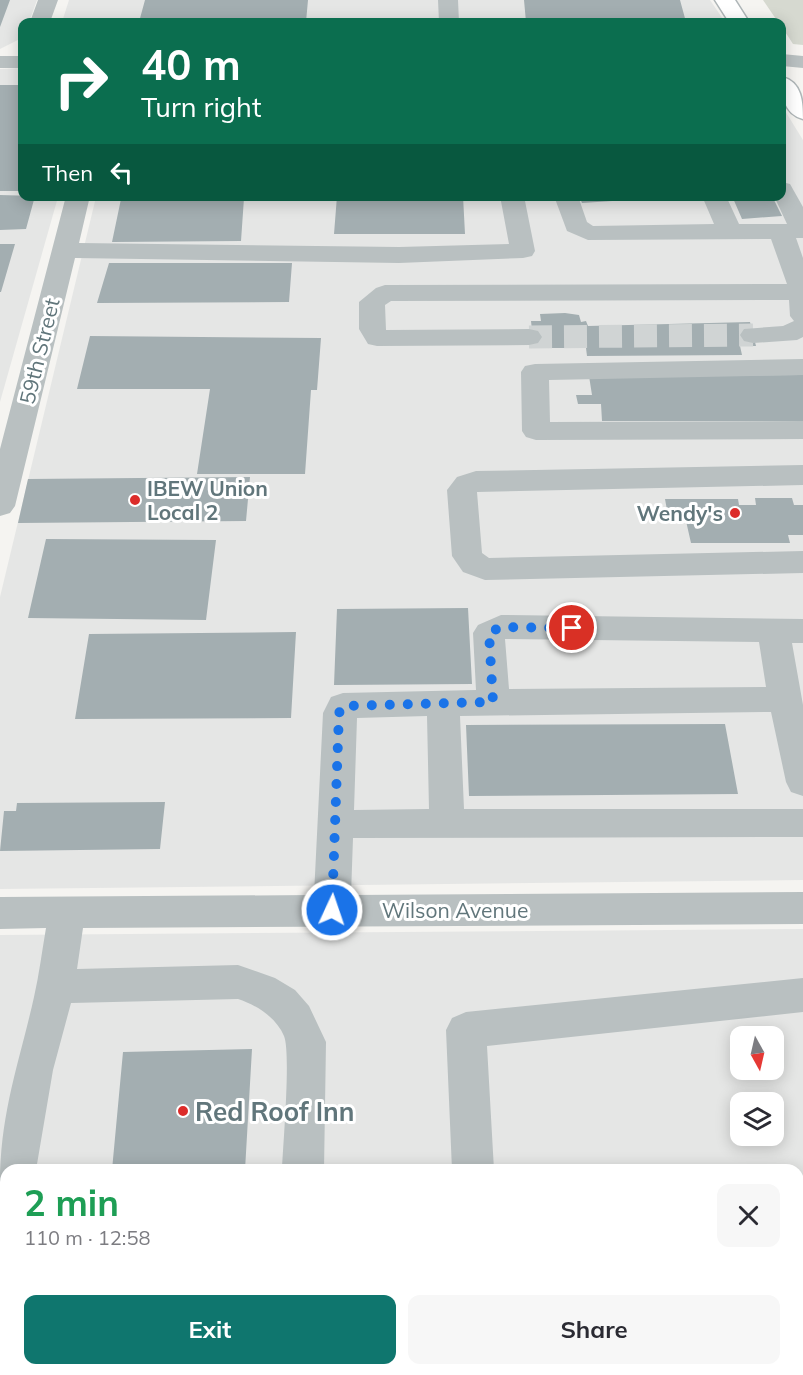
<!DOCTYPE html>
<html lang="en">
<head>
<meta charset="utf-8">
<style>
  :root { --surface:#fff; --page:#f7f7f7; --text:#2b2b33; --muted:#7c7c81; --accent:#0f766e }
  body { margin:0; font-family:Mulish,sans-serif; background:var(--page); color:var(--text); height:100vh; display:flex; flex-direction:column; font-size:22px; white-space:nowrap }
  * { box-sizing:border-box; margin:0 }
  p { font-size:20px; color:var(--muted) }
  .icon { flex:none; width:33px; height:33px; fill:none; stroke:currentColor; stroke-width:2; stroke-linecap:round; stroke-linejoin:round }
  .map { position:relative; flex:1; overflow:hidden }
  .sheet { position:absolute; left:0px; top:1164px; width:804px; height:212px; display:flex; flex-direction:column; background:var(--surface); border-radius:18px 18px 0 0; box-shadow:0 3px 15px #0003 }
  .sheet>* { flex:none }
  .guide { position:absolute; left:18px; top:18px; width:768px; height:183px; border-radius:12px; box-shadow:0 3px 15px #0003; background:#0b6e4f; color:#fff; overflow:hidden }
  .needle { width:39px; rotate:172deg }
  .fabs { position:absolute; left:730px; top:1026px; display:grid; gap:12px }
  .fabs a { display:grid; place-items:center; width:54px; height:54px; border-radius:12px; background:var(--surface); box-shadow:0 3px 15px #0003; font-size:30px }
  .pin { position:absolute; display:grid; place-items:center; width:51px; height:51px; color:#fff; margin:-26px; border:3px solid #fff; border-radius:50%; box-shadow:0 2px 6px #0007 }
  .me { position:absolute; width:66px; margin:-33px; rotate:3deg; stroke-linejoin:round; filter:drop-shadow(0 0 4px #0008) }
  .turn { display:flex; align-items:center; gap:21px; height:126px; padding:0 24px; font-size:27px }
  .turn .icon { width:78px; height:78px; stroke-width:2.5 }
  .turn b { display:block; font-size:42px; line-height:51px }
  .then { display:flex; align-items:center; height:57px; padding:0 24px; background:#0003; gap:12px; font-size:22px }
  .round { display:grid; place-items:center; flex:none; width:63px; height:63px; border-radius:12px; background:var(--page) }
  .overview { display:flex; align-items:center; justify-content:space-between; height:102px; padding:0 24px }
  h1 { font-size:36px; font-weight:700; line-height:45px; color:#1e9e55 }
  .action { display:flex; gap:12px; margin-top:auto; padding:12px 24px }
  .action a { flex:1; height:69px; border-radius:12px; background:var(--accent); color:#fff; font-size:24px; font-weight:700; line-height:69px; text-align:center }
  .action a+a { background:var(--page); color:var(--text) }
  .map>svg:first-child { display:block }
  .built { fill:#e5e6e5; fill-rule:evenodd }
  .green { fill:#d6d9d0 }
  .building { fill:#a3aeb1 }
  .lines { fill:none; stroke-linecap:round; stroke-linejoin:round }
  .minor-tunnel { stroke:#d0d4d4; stroke-width:23; stroke-dasharray:23 12; stroke-linecap:butt }
  .major-casing { stroke:#afb6b8; stroke-width:3 }
  .minor { fill:#b9c0c1; fill-rule:evenodd }
  .major { fill:#fff; fill-rule:evenodd }
  .route { stroke:#1a73e8; stroke-width:10; stroke-dasharray:0 18 }
  .poi-dot { fill:#dc2c2a; stroke:#fff; stroke-width:2 }
  .labels { text-anchor:middle; dominant-baseline:central; stroke-width:6; stroke-linejoin:round; paint-order:stroke }
  .street-label { font-size:21px; fill:#61767b; stroke:#fff }
  .poi-label { font-size:21px; font-weight:bold; fill:#61767b; stroke:#fff; text-anchor:start }
  .near-poi-label { font-size:26px; font-weight:bold; fill:#61767b; stroke:#fff; text-anchor:start }
</style>
</head>
<body>
<div class="map">
<svg width="803" height="1375" viewBox="0 0 803 1375">
  <rect width="100%" height="100%" fill="#f5f4f1"/>
  <path class="built" d="M0,0H37L29,22H22V38L0,49Z
    M69,0H710L725,22H62Z
    M22,68V196L58,197L0,402V69Z
    M782,106L803,140V880L0,889V597L96,197L782,196Z
    M803,929V1375H0V935ZM741,1036H774V1070H741ZM741,1102H774V1136H741ZM6,1170H798V1370H6Z"/>
  <path class="green" d="M763,0H803V45L793,44L782,27V22H778Z"/>
  <path class="building" d="M0,0H10L0,27Z
    M145,0H308L306,22H139Z
    M524,0H680L686,22H526Z
    M0,85H22V191H0Z
    M0,195L35,196L26,229L0,230Z
    M337,196H463L465,234H334Z
    M579,196H657V198L582,203Z
    M732,196H772L782,216L742,219Z
    M244,198L241,241L112,242L121,199Z
    M0,244H15L1,292H0Z
    M109,263H292L289,302L97,303Z
    M565,313L579,315L581,322L586,321L588,326L750,322L756,346H740L742,355L587,356L586,348H534L531,321H541L540,314Z
    M90,336L321,338L317,390H311L305,474H197L210,389H77Z
    M803,375V421H602L601,404H578L576,395H592L589,376Z
    M250,477L246,521L18,523L28,479Z
    M755,498H792L794,505H803V535H788L790,543H691L686,521H669L665,499H738L739,505H756Z
    M46,539L216,540L206,620L28,618Z
    M468,608L472,684L334,685L337,609Z
    M296,632L291,718L75,719L89,634Z
    M725,724L738,794L469,796L466,725Z
    M165,802L160,849L0,851L4,811H16L17,803Z
    M252,1049L245,1170H112L123,1052Z
    M803,1184V1259L798,1250V1186Z
    M803,1317V1375H565L579,1370H798V1319Z
    M93,1370H235L234,1375H93Z"/>
  <g class="lines">
    <path class="minor-tunnel" d="M529,337L753,335"/>
    <defs>
      <path id="major" d="M715,0H735L749,22H729Z
        M782,77C802,82 803,102 803,119C784,114 780,94 782,77Z"/>
    </defs>
    <use href="#major" class="major-casing"/>
    <path class="minor" d="M38,0H58L50,22H30Z
      M438,0H458L459,22H439Z
      M782,54L803,56V68L782,66Z
      M0,56H22V68H0Z
      M782,182L790,184L803,207V238H796L803,258V337L797,340L753,343L744,341L740,335L744,329L783,326L794,321L790,316L789,300L391,301L385,305L386,330L529,329L538,331L542,337L538,343L529,345L377,346L368,344L359,329V302L376,288L385,285L787,284L771,239L588,240L567,231L554,196H578L587,222L593,226L714,224L702,196H726L739,224H787L774,196H782Z
      M66,196H90L79,243L399,247L509,244L500,196H524L535,251L532,256L523,258L399,263L75,258L15,506L10,513L0,516V449Z
      M803,359V375L549,380L550,422L803,421V439L536,440L526,437L522,431L521,372L525,366L535,364Z
      M803,465V485L477,492L482,553L489,558L803,551V573L485,580L463,572L452,556L447,490L457,477L476,471Z
      M501,615L803,619V643H792L803,705V796L791,792L786,782L771,712L460,716L464,809H803V837L353,838L351,895L803,892V924L83,928L77,969L238,965L275,978L295,990L309,1006L326,1042L324,1170H282C283,1145 291,1053 284,1036C276,1017 256,1005 238,999L71,1003L53,1070L36,1170H6V1186L0,1184C0,1113 19,1064 34,997C39,975 42,951 46,928L0,929V897L314,895L323,713L331,697L343,693L476,690L473,633L478,625ZM505,639L759,642L766,687L509,689ZM427,716L429,809L354,810L357,718Z
      M803,978V1012L487,1046L494,1170H452L446,1030L452,1018L466,1012Z
      M6,1204V1282L0,1285V1206Z
      M276,1370H322L321,1375H275Z
      M469,1370H515V1375H469Z"/>
    <use href="#major" class="major"/>
  </g>
  <g class="lines">
    <path class="route" d="M332,910L339,713L343,706L493,702L489,633L501,627L572,628"/>
  </g>
  <g class="poi-dot">
    <circle cx="135" cy="500" r="6"/>
    <circle cx="735" cy="513" r="6"/>
    <circle cx="183" cy="1111" r="6"/>
  </g>
  <g class="labels">
    <g class="street-label">
      <text transform="translate(39 351) rotate(-76)">59th Street</text>
      <text x="455" y="910">Wilson Avenue</text>
    </g>
    <g class="poi-label">
      <text x="147" y="488">IBEW Union<tspan x="147" dy="24">Local 2</tspan></text>
      <text x="723" y="513" text-anchor="end">Wendy's</text>
    </g>
    <g class="near-poi-label">
      <text x="195" y="1111">Red Roof Inn</text>
    </g>
  </g>
</svg>
<div class="fabs">
<a><svg class="needle" viewBox="-14 -14 28 28"><path d="M0-13l5 13h-10z" fill="#e53935"/><path d="M0 13l5-13h-10z" fill="#7c7c81"/></svg></a>
<a><svg class="icon" aria-label="layers" viewBox="0 0 24 24"><path d="M12 4l9 5-9 5-9-5zM3 14l9 5 9-5"/></svg></a>
</div>
<div class="pin" style="left:572px;top:628px;background:#d93025"><svg class="icon" aria-label="arrive" viewBox="0 0 24 24"><path d="M6 21V4h12l-3 4 3 4H6"/></svg></div>
<svg class="me" style="left:332px;top:910px" viewBox="-20 -20 40 40"><circle r="17" fill="#1a73e8" stroke="#fff" stroke-width="3"/><path d="M0-11L8 9 0 5-8 9z" fill="#fff"/></svg>
<div class="guide">
<div class="turn"><svg class="icon" aria-label="right" viewBox="0 0 24 24"><path d="M7 20v-9h11M14 6l5 5-5 5"/></svg><div><b>40 m</b>Turn right</div></div>
<div class="then">Then<svg class="icon" aria-label="left" viewBox="0 0 24 24"><path d="M17 20v-9H6M10 6l-5 5 5 5"/></svg></div>
</div>
<section class="sheet">
<div class="overview"><div><h1>2 min</h1><p>110 m · 12:58</p></div><a class="round"><svg class="icon" aria-label="close" viewBox="0 0 24 24"><path d="M6 6l12 12M18 6L6 18"/></svg></a></div>
<div class="action"><a>Exit</a><a>Share</a></div>
</section>
</div>
</body>
</html>
